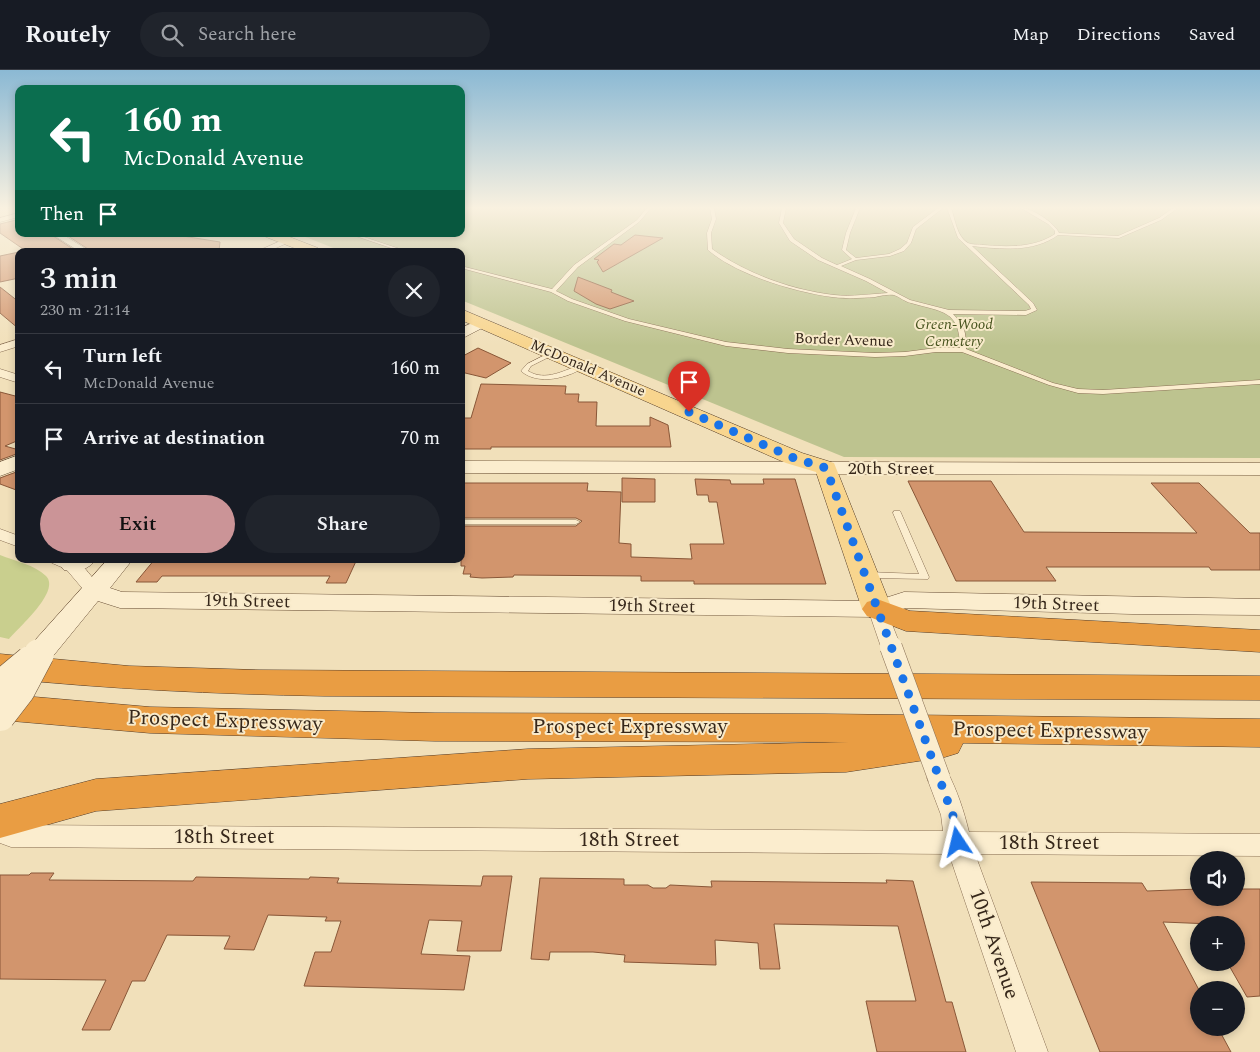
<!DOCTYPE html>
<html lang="en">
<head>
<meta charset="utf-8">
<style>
  :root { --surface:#171b24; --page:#20242c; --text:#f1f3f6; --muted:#9ea1a6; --line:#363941; --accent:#cb9497 }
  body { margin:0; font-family:Spectral,serif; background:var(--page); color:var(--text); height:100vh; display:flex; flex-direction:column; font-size:19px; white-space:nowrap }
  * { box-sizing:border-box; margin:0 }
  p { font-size:16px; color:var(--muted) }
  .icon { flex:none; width:28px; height:28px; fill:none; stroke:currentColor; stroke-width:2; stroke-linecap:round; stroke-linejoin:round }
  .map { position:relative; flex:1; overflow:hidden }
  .details { position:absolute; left:15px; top:178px; width:450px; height:315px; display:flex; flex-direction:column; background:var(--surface); border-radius:10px; box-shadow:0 2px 8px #0003 }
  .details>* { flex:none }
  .top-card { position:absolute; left:15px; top:15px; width:450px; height:152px; border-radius:10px; box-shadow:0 2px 8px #0003; background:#0b6e4f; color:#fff; overflow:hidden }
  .controls { position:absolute; left:1190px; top:781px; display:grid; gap:10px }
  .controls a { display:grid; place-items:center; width:55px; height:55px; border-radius:50%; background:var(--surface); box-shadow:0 2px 8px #0003; font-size:25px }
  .pin { position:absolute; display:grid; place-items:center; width:42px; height:42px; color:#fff; margin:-51px -21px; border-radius:50% 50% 50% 0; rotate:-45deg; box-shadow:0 0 5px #0007 }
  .pin .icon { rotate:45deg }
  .me { position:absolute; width:55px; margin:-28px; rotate:350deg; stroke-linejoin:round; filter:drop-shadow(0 0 4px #0008) }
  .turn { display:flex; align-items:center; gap:18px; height:105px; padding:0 25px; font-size:22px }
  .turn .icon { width:65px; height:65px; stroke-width:2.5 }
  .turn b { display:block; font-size:35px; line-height:42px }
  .then { display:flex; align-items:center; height:48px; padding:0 25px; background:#0003; gap:10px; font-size:19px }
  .round { display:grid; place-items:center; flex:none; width:52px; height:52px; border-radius:26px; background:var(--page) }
  .overview { display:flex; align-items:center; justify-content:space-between; height:85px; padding:0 25px }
  h1 { font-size:30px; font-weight:600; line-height:38px }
  .action { display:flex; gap:10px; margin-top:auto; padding:10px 25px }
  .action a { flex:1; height:58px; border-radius:30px; background:var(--accent); color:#111; font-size:20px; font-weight:600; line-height:58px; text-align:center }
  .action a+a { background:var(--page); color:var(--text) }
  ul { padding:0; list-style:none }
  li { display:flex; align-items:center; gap:15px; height:70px; padding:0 25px; border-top:1px solid var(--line) }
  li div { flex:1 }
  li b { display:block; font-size:19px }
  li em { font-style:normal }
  header { display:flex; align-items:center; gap:30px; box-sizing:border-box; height:70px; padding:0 25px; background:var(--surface); border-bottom:1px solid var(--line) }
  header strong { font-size:24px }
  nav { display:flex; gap:28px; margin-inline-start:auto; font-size:18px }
  .search { width:350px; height:45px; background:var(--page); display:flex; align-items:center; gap:12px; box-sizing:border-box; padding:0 18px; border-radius:28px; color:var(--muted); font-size:19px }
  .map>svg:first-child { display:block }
  .green { fill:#c9cf8e }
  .cemetery { fill:#bdc38f }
  .building { fill:#d2956d; stroke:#895738 }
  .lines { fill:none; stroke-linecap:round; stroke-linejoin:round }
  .lane-casing { stroke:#896f54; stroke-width:1 }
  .street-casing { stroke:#896f54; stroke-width:1 }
  .secondary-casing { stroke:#6a5037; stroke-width:1 }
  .primary-casing { stroke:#553d29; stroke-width:1 }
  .highway-casing { stroke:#553d29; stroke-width:1 }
  .lane { fill:#fbedce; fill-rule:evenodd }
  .street { fill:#fbedce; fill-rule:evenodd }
  .secondary { fill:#fbedce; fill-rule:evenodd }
  .primary { fill:#f8d58e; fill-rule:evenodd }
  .highway { fill:#e99d43; fill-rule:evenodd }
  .street-bridge-casing { stroke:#896f54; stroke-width:23; stroke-linecap:butt }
  .secondary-bridge-casing { stroke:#6a5037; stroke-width:31; stroke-linecap:butt }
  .street-bridge { stroke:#fbedce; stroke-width:22 }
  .secondary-bridge { stroke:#fbedce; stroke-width:30 }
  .route { stroke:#1a73e8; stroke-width:9; stroke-dasharray:0 16.2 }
  .labels { text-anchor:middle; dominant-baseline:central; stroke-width:4; stroke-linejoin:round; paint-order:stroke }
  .far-park-label { font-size:15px; font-style:italic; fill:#48541f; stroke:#f8eaca }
  .far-street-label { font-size:15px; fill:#36271a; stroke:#f8eaca }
  .street-label { font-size:18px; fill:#36271a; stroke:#f8eaca }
  .near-street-label { font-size:21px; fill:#36271a; stroke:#f8eaca }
</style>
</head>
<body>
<header>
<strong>Routely</strong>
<div class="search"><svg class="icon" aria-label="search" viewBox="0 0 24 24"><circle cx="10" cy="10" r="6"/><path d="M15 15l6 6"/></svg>Search here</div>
<nav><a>Map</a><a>Directions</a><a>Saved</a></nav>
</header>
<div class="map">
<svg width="1260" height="982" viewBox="0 0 1260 982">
  <rect width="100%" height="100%" fill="#f1e0ba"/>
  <path class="green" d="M0,485C15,491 35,495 46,506C61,521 19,557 9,569L0,567Z"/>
  <path class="cemetery" d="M461,138H1260V388L844,387L461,230V181H341L298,164H461Z"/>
  <path class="building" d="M16,150L19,152V164H50L76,181H26L0,163V154Z
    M65,164H170L220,172L219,181H91Z
    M635,165L663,168L603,202L597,192L599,190L594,189L614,174L621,175Z
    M19,182V208L0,212V186Z
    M578,207L612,220L611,222L634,231L610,239L596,234L574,221Z
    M0,217L19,232V259L0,243Z
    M478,278L511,293L486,308L461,302V287Z
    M481,314L566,316L565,324H579L578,332H597L596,356H650V347L668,355L671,377H491V379H461V348H471Z
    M0,322L19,327V370L5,376L19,380V383L0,390Z
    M19,401V421L0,414V408Z
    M622,408L655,409V432H622Z
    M695,409L730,410L731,414H764L763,409H795L826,514H694V511H641V506L514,505L513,507L482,508L470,507L471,504H463L465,496H461V456H576L582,451L576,448H461V413H588L587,421L621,422L619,473L631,474V487L692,489L690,474H724L717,432H709L708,425H697Z
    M908,411H991L1024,462L1197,463L1151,413H1199L1250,463H1260V500H1211L1209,497H1046L1056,511H956Z
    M155,489H357L346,513H326L330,506H162L157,512H136Z
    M31,803H54L49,810L193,811L196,807L309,809L310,807L339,808L337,813L481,816L483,806H512L501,881H457L462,851L429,850L421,884L470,886L464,920L304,916L315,882H331L341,851H325L327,847L268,845L254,880L224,879L230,866L167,865L145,911H132L110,960H82L106,910L0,909V805H29Z
    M540,808L624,809V815H648L653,818H666L670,815L712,817L711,811L887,813L886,810L913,811L946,932H952L966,982H877L866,931H916L898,856L774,854L780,899H760L758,873L715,870L716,895L624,892L625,885L593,882H550L549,890L531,889Z
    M1031,812L1142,813L1147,821L1199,819V828H1236V819H1260V926L1247,927L1227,892H1236V855L1163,852L1199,920V958H1218L1231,982H1100Z"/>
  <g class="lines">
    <defs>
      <path id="lane" d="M647,138H651L639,152L578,197L556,221L572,229L629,249L726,272L788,279L875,283L905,282L936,278H960C960,240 942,242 911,233C905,232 900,227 894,225C888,224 880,226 875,227C861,228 846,229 832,227C795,222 737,205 708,180L707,163L712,149L710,138H714L716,149L711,163L712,179C747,204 792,220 834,225C852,227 871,224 888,223L866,211L818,190L790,171L779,153L782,138H786L783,153L794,169L822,188L837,195L852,189L842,180L846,163L856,138H860L850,163L846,180L856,188L889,184L900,179L907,173L913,157L938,138H943L916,159L911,173L904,181L890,186L856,190L841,196L870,209L910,230L949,240L1025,241L1031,239L1029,235L958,168L947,138H951C955,149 957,167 968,173C971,175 979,174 983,175C1008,177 1034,178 1055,164V161L1048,154L1021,138C1032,138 1055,153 1059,163L1118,166L1159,148L1173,138H1178L1161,150L1119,168L1058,165C1033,183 1000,179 972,176L1033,233L1037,240L1026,245L953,244C965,256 966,262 966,279L1053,313L1078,319L1103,320L1260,310V314L1103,324L1078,323L1049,315L962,282H936L905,286L875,287L788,283L726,276L625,251L568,231L551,222L461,198V196L552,219L574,195L637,150Z
        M350,164H355L406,181H400Z
        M553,281L556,283L555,284L531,296L528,301C546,312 564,300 583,294L586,296C569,308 538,316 521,301L527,294Z
        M894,441H900L901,443L929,507L928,509L868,508L864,505L868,502L919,504L893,443Z
        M461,450H576L580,452L576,454H461Z"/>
      <path id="street" d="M19,143V147L0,152V148Z
        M52,164H62L89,181H79Z
        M285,169L292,171L269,181H258Z
        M19,269V276L0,282V275Z
        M0,299L19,305V313L0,307Z
        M0,459L19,466V477L0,470Z
        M49,489C81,487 81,494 100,517L103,521L100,525L94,527L88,525L66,499L52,493Z
        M877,533L884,535L886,539L901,577L898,582L891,584L884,582L881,577L868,539L870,535Z
        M939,698L947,701C957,720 964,741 969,762L1260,764V786L975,784L1048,982H1016L949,784L11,777L0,773V748L15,755L943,761L941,745L927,708L931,701Z"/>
      <path id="secondary" d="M481,249L486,250L488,253L486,256L461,269V258Z
        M19,385V399L0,406V392Z
        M461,391L1260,393V405L461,403Z
        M66,489H96C89,500 76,503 64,500L60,495Z
        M108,489H133L110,518L122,522L876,531L904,522L1260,529V545L1132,544L906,538L877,547L120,538L98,531L49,591L39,594L29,591L25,584L29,577Z"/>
      <path id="primary" d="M264,164H282L318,178L320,181H302L266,167Z
        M461,239L802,383L834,393L892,539L887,546L877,549L867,546L862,539L816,402L786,393L461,250Z"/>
      <path id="highway" d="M877,529L910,541L1260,560V582L906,561L867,546L862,539L867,532Z
        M0,584L129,596L259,600L1260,606V630L324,626C216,624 108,619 0,608Z
        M0,624L150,637L435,643L824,644L1260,649V677L963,673L958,683L945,687L846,702L528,709L96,741L0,768V734L96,709L528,679L849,672L435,671L150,663L0,650Z"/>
    </defs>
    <use href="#lane" class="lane-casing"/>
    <use href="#street" class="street-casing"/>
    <use href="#secondary" class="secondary-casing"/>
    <use href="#primary" class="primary-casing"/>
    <use href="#highway" class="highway-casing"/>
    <use href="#lane" class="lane"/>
    <use href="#street" class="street"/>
    <use href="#secondary" class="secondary"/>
    <use href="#primary" class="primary"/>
    <use href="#highway" class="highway"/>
    <defs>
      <path id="street-bridge" d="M891,577L939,708"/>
      <path id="secondary-bridge" d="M0,616L30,591
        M0,646L20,620L39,584"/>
    </defs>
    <use href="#street-bridge" class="street-bridge-casing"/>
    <use href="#secondary-bridge" class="secondary-bridge-casing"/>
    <use href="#street-bridge" class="street-bridge"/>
    <use href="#secondary-bridge" class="secondary-bridge"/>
  </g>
  <linearGradient id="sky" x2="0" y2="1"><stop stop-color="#8bb9d4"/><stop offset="0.5" stop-color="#f9f1e0"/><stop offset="1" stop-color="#f9f1e0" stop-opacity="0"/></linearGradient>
  <rect width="1260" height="276" fill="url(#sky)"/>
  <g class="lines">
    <path class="route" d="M689,342L794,388L826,398L953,746L958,772"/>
  </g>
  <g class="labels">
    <g class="far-park-label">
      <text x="954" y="254">Green-Wood<tspan x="954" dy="17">Cemetery</tspan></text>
    </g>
    <g class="far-street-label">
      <text transform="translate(844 270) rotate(2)">Border Avenue</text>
      <text transform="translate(588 298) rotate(23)">McDonald Avenue</text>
    </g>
    <g class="street-label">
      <text x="891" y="398">20th Street</text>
      <text transform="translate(247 531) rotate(1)">19th Street</text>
      <text transform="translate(1056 534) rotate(2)">19th Street</text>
      <text transform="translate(652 536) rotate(1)">19th Street</text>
    </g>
    <g class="near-street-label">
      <text transform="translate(225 651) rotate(2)">Prospect Expressway</text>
      <text x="630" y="657">Prospect Expressway</text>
      <text transform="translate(1050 661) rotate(1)">Prospect Expressway</text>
      <text x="224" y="767">18th Street</text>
      <text x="629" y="770">18th Street</text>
      <text x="1049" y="773">18th Street</text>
      <text transform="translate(994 874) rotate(71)">10th Avenue</text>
    </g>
  </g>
</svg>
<div class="controls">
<a><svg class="icon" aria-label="sound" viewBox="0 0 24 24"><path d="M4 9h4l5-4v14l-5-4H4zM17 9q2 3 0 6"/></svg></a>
<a>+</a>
<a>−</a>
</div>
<div class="pin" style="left:689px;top:342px;background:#d93025"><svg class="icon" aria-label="arrive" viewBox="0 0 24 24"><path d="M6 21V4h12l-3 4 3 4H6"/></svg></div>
<svg class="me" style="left:958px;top:772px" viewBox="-20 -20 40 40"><path d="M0-17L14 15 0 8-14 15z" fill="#1a73e8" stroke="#fff" stroke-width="4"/></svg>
<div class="top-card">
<div class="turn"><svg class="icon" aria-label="left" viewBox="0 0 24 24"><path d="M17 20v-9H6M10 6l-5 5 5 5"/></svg><div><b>160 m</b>McDonald Avenue</div></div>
<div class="then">Then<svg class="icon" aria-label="arrive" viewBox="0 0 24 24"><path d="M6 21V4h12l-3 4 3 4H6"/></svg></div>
</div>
<section class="details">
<div class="overview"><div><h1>3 min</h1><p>230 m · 21:14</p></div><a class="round"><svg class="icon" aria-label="close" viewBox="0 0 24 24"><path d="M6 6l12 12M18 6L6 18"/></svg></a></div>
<ul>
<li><svg class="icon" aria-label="left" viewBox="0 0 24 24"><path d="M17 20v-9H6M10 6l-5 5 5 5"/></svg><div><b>Turn left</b><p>McDonald Avenue</p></div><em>160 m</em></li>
<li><svg class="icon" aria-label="arrive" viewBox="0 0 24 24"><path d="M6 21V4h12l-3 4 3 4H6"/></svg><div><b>Arrive at destination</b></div><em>70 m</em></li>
</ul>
<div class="action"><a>Exit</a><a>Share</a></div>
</section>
</div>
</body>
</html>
